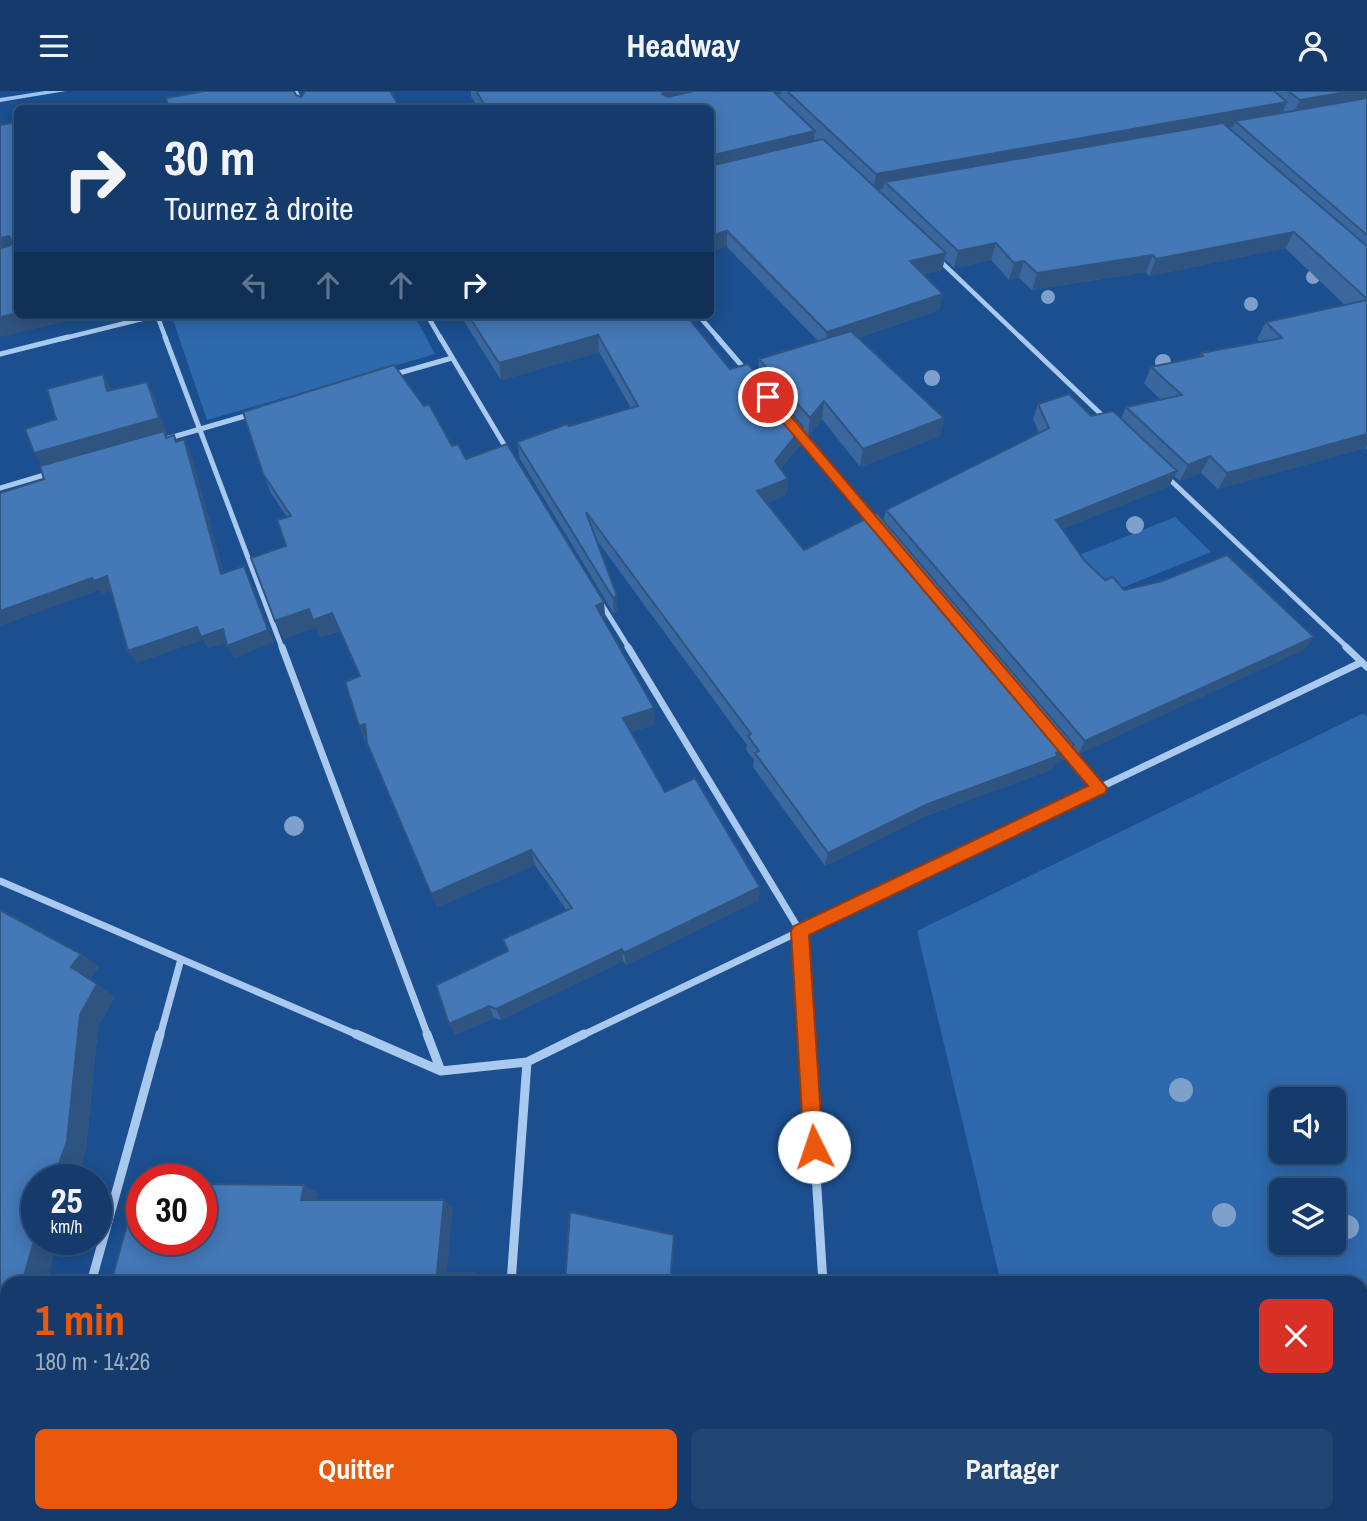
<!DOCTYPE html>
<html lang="fr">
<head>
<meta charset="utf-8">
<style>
  :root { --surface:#143b6b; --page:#214673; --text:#f1f3f6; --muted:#9dadc1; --line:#33557e; --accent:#ea580c }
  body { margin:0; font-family:"Archivo Narrow",sans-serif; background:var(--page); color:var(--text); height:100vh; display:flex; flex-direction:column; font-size:26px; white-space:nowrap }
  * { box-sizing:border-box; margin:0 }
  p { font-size:23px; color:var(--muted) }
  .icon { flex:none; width:38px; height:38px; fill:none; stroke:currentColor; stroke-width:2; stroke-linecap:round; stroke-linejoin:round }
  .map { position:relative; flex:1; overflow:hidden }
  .panel { position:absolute; left:0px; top:1185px; width:1368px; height:247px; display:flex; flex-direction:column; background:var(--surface); border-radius:21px 21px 0 0; box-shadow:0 4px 18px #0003,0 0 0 2px var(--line) }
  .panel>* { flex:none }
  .top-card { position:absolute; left:14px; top:14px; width:700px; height:214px; border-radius:10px; box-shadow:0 4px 18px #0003,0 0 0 2px var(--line); background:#143b6b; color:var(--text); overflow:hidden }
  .buttons { position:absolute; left:1269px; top:996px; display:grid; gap:14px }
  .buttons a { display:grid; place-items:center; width:77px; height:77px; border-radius:10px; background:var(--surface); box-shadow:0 4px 18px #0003,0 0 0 2px var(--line); font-size:35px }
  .speed { position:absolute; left:21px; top:1073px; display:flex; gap:14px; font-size:35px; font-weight:700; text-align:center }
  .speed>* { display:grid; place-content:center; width:91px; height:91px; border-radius:50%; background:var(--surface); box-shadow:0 4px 18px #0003,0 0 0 2px var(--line); line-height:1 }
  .speed small { font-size:18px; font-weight:400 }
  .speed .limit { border:10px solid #d22; background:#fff; color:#111 }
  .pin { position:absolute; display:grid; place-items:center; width:60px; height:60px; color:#fff; margin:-30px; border:4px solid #fff; border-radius:50%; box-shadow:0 2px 7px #0007 }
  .me { position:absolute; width:77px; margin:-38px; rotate:356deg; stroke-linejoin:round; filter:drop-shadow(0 0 5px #0008) }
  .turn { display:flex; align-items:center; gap:24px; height:147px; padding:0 35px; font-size:32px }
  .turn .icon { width:91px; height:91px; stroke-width:2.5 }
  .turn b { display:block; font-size:49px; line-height:60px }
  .lanes { display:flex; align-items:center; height:66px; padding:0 35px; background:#0003; justify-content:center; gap:35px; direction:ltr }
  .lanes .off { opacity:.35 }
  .round { display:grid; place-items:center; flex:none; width:74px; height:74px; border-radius:10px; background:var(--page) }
  .head { display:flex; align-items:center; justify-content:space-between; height:119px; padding:0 35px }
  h1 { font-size:42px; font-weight:700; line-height:52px; color:var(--accent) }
  .primary-button { display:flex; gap:14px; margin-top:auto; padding:14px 35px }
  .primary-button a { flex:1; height:80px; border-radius:10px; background:var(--accent); color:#fff; font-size:28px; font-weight:700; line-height:80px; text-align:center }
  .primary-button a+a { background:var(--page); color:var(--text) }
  header { display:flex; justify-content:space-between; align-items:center; height:91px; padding:0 35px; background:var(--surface); font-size:32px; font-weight:700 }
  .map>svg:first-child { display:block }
  .green { fill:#2e69ad; fill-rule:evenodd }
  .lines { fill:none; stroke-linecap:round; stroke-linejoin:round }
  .stream { fill:#9cc4f0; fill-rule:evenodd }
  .minor-far3 { stroke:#a9c9ee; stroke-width:4.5 }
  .minor-far2 { stroke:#a9c9ee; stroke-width:5 }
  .minor-far1 { stroke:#a9c9ee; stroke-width:7 }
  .minor { stroke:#a9c9ee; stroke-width:9 }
  .tree { fill:#7ea0ca }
  .wall { fill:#3a679d; fill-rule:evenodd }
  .shaded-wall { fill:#305480 }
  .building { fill:#4478b7; stroke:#305480; stroke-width:2 }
  .route { fill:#ea580c; stroke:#983908; stroke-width:2 }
</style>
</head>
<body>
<header><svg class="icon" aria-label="menu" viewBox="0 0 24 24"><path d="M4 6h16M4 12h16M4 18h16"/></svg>Headway<svg class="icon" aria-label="person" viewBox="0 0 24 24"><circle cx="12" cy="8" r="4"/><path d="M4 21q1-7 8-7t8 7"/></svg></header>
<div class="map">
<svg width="1367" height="1430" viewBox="0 0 1367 1430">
  <rect width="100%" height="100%" fill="#1b4f8f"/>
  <path class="green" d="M180,224H414L435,263L207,329L172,226Z
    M1175,426L1211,461L1114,500L1079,464Z
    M1364,622L1367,626V1430H1058L1057,1425L1362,1424V1192H1001L917,840ZM1281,1008H1334V1060H1281ZM1281,1099H1334V1152H1281Z"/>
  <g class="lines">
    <path class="stream" d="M45,0H66L0,11V7Z"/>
    <path class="minor-far3" d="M295,0L305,18
      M154,18L177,13
      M937,167L1022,248
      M157,224L166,248
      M427,224L441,248
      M698,224L719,248
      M61,248L158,224"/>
    <path class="minor-far2" d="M165,246L282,557
      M440,246L509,362
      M717,246L748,282
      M1020,246L1105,327
      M0,263L68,246
      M392,284L452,267
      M796,339L874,432
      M166,348L252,323
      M1165,384L1348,557
      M0,397L51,382
      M601,512L629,557"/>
    <path class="minor-far1" d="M282,556L428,945
      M628,556L800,840L807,945
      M1346,556L1367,576
      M1065,657L1099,697
      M0,790L360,945
      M160,945L181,868
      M581,945L1362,571"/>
    <path class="minor" d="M356,943L441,980L527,971L584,943
      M427,943L441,980
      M807,943L823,1192
      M91,1192L160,943
      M511,1192L527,971
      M494,1424V1430
      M837,1424L838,1430
      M25,1430L27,1424"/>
  </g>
  <g class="tree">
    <circle cx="1313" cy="186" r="7"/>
    <circle cx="1048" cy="206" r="7"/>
    <circle cx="1251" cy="213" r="7"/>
    <circle cx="1163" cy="271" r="8"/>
    <circle cx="932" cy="287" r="8"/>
    <circle cx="1135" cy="434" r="9"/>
    <circle cx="294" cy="735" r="10"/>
    <circle cx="1181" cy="999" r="12"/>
    <circle cx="1224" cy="1124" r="12"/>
    <circle cx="1347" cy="1136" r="12"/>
  </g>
  <path class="wall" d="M471,0H1367V359L1365,357L1218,398L1201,382L1180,390L1174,385L1169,395L1062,438L1084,469L1105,489L1124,499L1314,546L1303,559L1078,663L1073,657L1066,668L1054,673L1051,679L923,726L825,775L753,676L754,669L746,659L747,654L596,448L618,520L614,523L520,368L517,351L631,317L599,261L501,289L460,224H686L730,278L758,284L759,268L818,250L727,156L710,18H479L471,5ZM1285,157L1345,214L1266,231L1257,248L1260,251L1201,262L1199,265L1151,276L1144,292L1161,309L1126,316L1121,328L1091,325L1038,313L1033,328L1039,342L886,419L883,430L804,459L767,412L786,404L788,388L780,378L801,353L803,339L808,345L822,328L860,376L940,345L944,327L858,247L939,219L943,203L923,183L942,179L945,168L954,177L991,169L1009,189L1019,187L1032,199L1146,181L1149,185Z
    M452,355L466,368L604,511L605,528L604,529L655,633L631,641L665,701L759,809L626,874L623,870L501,929L494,927L455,944L507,860L503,848L567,820L535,774L437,816L359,635L360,585L340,540L321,546L316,536L284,548L286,455L287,426L271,402L263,383Z
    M0,819L81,863L99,876L90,888L115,906L98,936L86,1058L79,1082H75L73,1088H37V1148H58L46,1192H7V1265H0Z"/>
  <path class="shaded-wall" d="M664,0H722L666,13L662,3Z
    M772,0H782L781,3L772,4Z
    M1352,0H1367V12L1292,25L1300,9Z
    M1287,11L1280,28L1235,30L1233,36L890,97L885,91L883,98L873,100L876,83Z
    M815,40L813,56L710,82V65Z
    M727,140V156L710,161V145Z
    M1294,141L1285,157L1149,185L1156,168Z
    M9,145L18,160L0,166V147Z
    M996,152L991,169L954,177L958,160Z
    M946,162L942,179L906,186L910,170Z
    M1153,164L1146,181L1032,199L1037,182Z
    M1024,170L1019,187L1009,189L1014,172Z
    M943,203L939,219L825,258L827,241Z
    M18,222V224H84L85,226L0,246V226Z
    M598,244L599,261L501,289L499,272Z
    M103,283L112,299L107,300Z
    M147,291L155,307L167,343L166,344L171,353L45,379L34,362Z
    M824,310L822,328L808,345L810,327Z
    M944,327L940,345L860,376L863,358Z
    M803,336L801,353L773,386L775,370Z
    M1367,343V354L1365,357L1218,398L1227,382Z
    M184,348L191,361L228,496L221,483Z
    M1210,365L1201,382L1180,390L1188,374Z
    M1177,380L1169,395L1050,443L1056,429Z
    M788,388L786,404L756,416L757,400Z
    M244,475L250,488L274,551L234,567L227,555Z
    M107,485L116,498L102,503L100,499L0,535V520L92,487Z
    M617,505L618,520L614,523L613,507Z
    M604,511L605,528L598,533L596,515Z
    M309,518L332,522L340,540L321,546L316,536L284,548L275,530Z
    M197,536L223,538L230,550L208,558L203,549L137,572L128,560Z
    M1314,546L1303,559L1078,663L1085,650Z
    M654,617L655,633L624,643L623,627Z
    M365,633L367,651L359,635Z
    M1074,654L1066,668L1054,673L1051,679L923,726L825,775L828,762L928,713Z
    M531,759L535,774L437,816L431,803Z
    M760,796L759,809L626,874L624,862Z
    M622,858L623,870L501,929L496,918Z
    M81,863L99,876L89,889L71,876Z
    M97,893L115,906L98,936L86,1058L79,1082L59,1073L80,924Z
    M489,915L494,927L455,944L449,933Z
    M55,1074L75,1082L73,1088H51Z
    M304,1094L318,1102L316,1117L301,1109Z
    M444,1109L453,1117L446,1188L437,1182Z
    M37,1140V1148H58L46,1192H22Z
    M476,1182L484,1187V1192H475Z
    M7,1227V1263H0V1245Z
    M447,1424H456V1426L446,1430Z"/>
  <path class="building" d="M205,0H294L296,4L301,6L305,0H390L401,18H169L166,7Z
    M476,0H664L662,3L668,6L694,0H773L815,40L710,65V18H487Z
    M787,0H1274L1287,11L876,83Z
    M1288,0H1352L1300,9Z
    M1367,7V144L1235,30Z
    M18,31V222L0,226V157L9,155L13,151L9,145L0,147V34Z
    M1223,32L1367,155V208L1294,141L1156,168L1153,164L1037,182L1024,170L1014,172L996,152L958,160L885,91Z
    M823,48L946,162L910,170L943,203L827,241L727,140L710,145V75Z
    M1367,209V343L1227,382L1210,365L1188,374L1126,316L1182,304L1151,276L1203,265L1201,262L1282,247L1266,231Z
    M468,224H686L730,278L748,273L803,336L775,370L788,388L757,400L804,459L877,422L1074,654L1056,662L1058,665L928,713L828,762L755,662L759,660L748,645L751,643L586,421L617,505L613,507L517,351L567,333L569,335L638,315L598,244L499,272Z
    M851,240L944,327L863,358L824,310L810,327L759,268Z
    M394,274L424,315L429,313L452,355L458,353L466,368L507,353L604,511L596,515L654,617L623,627L665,701L695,687L760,796L624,862L622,858L496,918L489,915L449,933L436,894L508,860L503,848L572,817L531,759L431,803L367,652L365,633L359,635L345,591L360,585L332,522L313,529L309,518L275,530L251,467L286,455L277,429L291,425L263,383L243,321Z
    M103,283L107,300L147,291L159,327L34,362L25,338L56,328L47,298Z
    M1069,303L1091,325L1113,320L1177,380L1056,429L1084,469L1105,489L1113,486L1124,499L1162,490L1227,464L1314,546L1085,650L886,419L1049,337L1038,313Z
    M164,340L166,347L174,344L176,351L184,348L221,483L244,475L268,539L227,555L223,538L201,546L197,536L128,560L107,485L94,490L92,487L0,520V402L44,388L40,375Z
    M0,819L81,863L71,876L97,893L80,924L67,1050L59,1073L55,1074L51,1088H37V1140L22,1192H7V1227L0,1245Z
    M138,1093H142V1148H201V1093L304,1094L301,1109H444L437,1182H476L475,1192H111Z
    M570,1121L674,1144L670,1192H565Z
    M254,1424H447L446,1430H253Z
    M573,1424H775V1430H573Z"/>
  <path class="route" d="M764,303H772L1107,697L1105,702L809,844L823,1056L821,1063L814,1066L807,1063L804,1056L791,840L794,835L1088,695L764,309Z"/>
</svg>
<div class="buttons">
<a><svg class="icon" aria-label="sound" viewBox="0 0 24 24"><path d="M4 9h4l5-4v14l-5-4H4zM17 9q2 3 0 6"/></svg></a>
<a><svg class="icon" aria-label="layers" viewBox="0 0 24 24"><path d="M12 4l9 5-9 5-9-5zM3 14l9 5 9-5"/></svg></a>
</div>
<div class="speed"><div>25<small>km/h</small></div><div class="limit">30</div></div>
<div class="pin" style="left:768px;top:306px;background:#d93025"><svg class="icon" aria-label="arrive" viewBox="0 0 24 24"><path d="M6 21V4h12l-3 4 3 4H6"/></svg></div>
<svg class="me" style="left:814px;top:1056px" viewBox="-20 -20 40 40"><circle r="19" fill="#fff"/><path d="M0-13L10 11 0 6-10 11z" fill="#ea580c"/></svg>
<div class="top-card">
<div class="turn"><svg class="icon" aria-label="right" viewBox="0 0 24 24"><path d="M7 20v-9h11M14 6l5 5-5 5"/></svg><div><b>30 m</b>Tournez à droite</div></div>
<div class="lanes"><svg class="icon off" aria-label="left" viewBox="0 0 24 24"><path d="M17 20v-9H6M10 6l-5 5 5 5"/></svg><svg class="icon off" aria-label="ahead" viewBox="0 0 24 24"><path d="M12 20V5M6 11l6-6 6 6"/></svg><svg class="icon off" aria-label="ahead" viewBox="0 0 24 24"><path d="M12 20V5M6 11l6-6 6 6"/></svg><svg class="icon" aria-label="right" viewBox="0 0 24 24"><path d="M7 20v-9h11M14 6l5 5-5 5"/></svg></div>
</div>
<section class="panel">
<div class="head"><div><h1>1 min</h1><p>180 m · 14:26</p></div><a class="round" style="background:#d93025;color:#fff"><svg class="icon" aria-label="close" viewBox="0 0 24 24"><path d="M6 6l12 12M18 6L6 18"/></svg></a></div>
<div class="primary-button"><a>Quitter</a><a>Partager</a></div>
</section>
</div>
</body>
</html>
